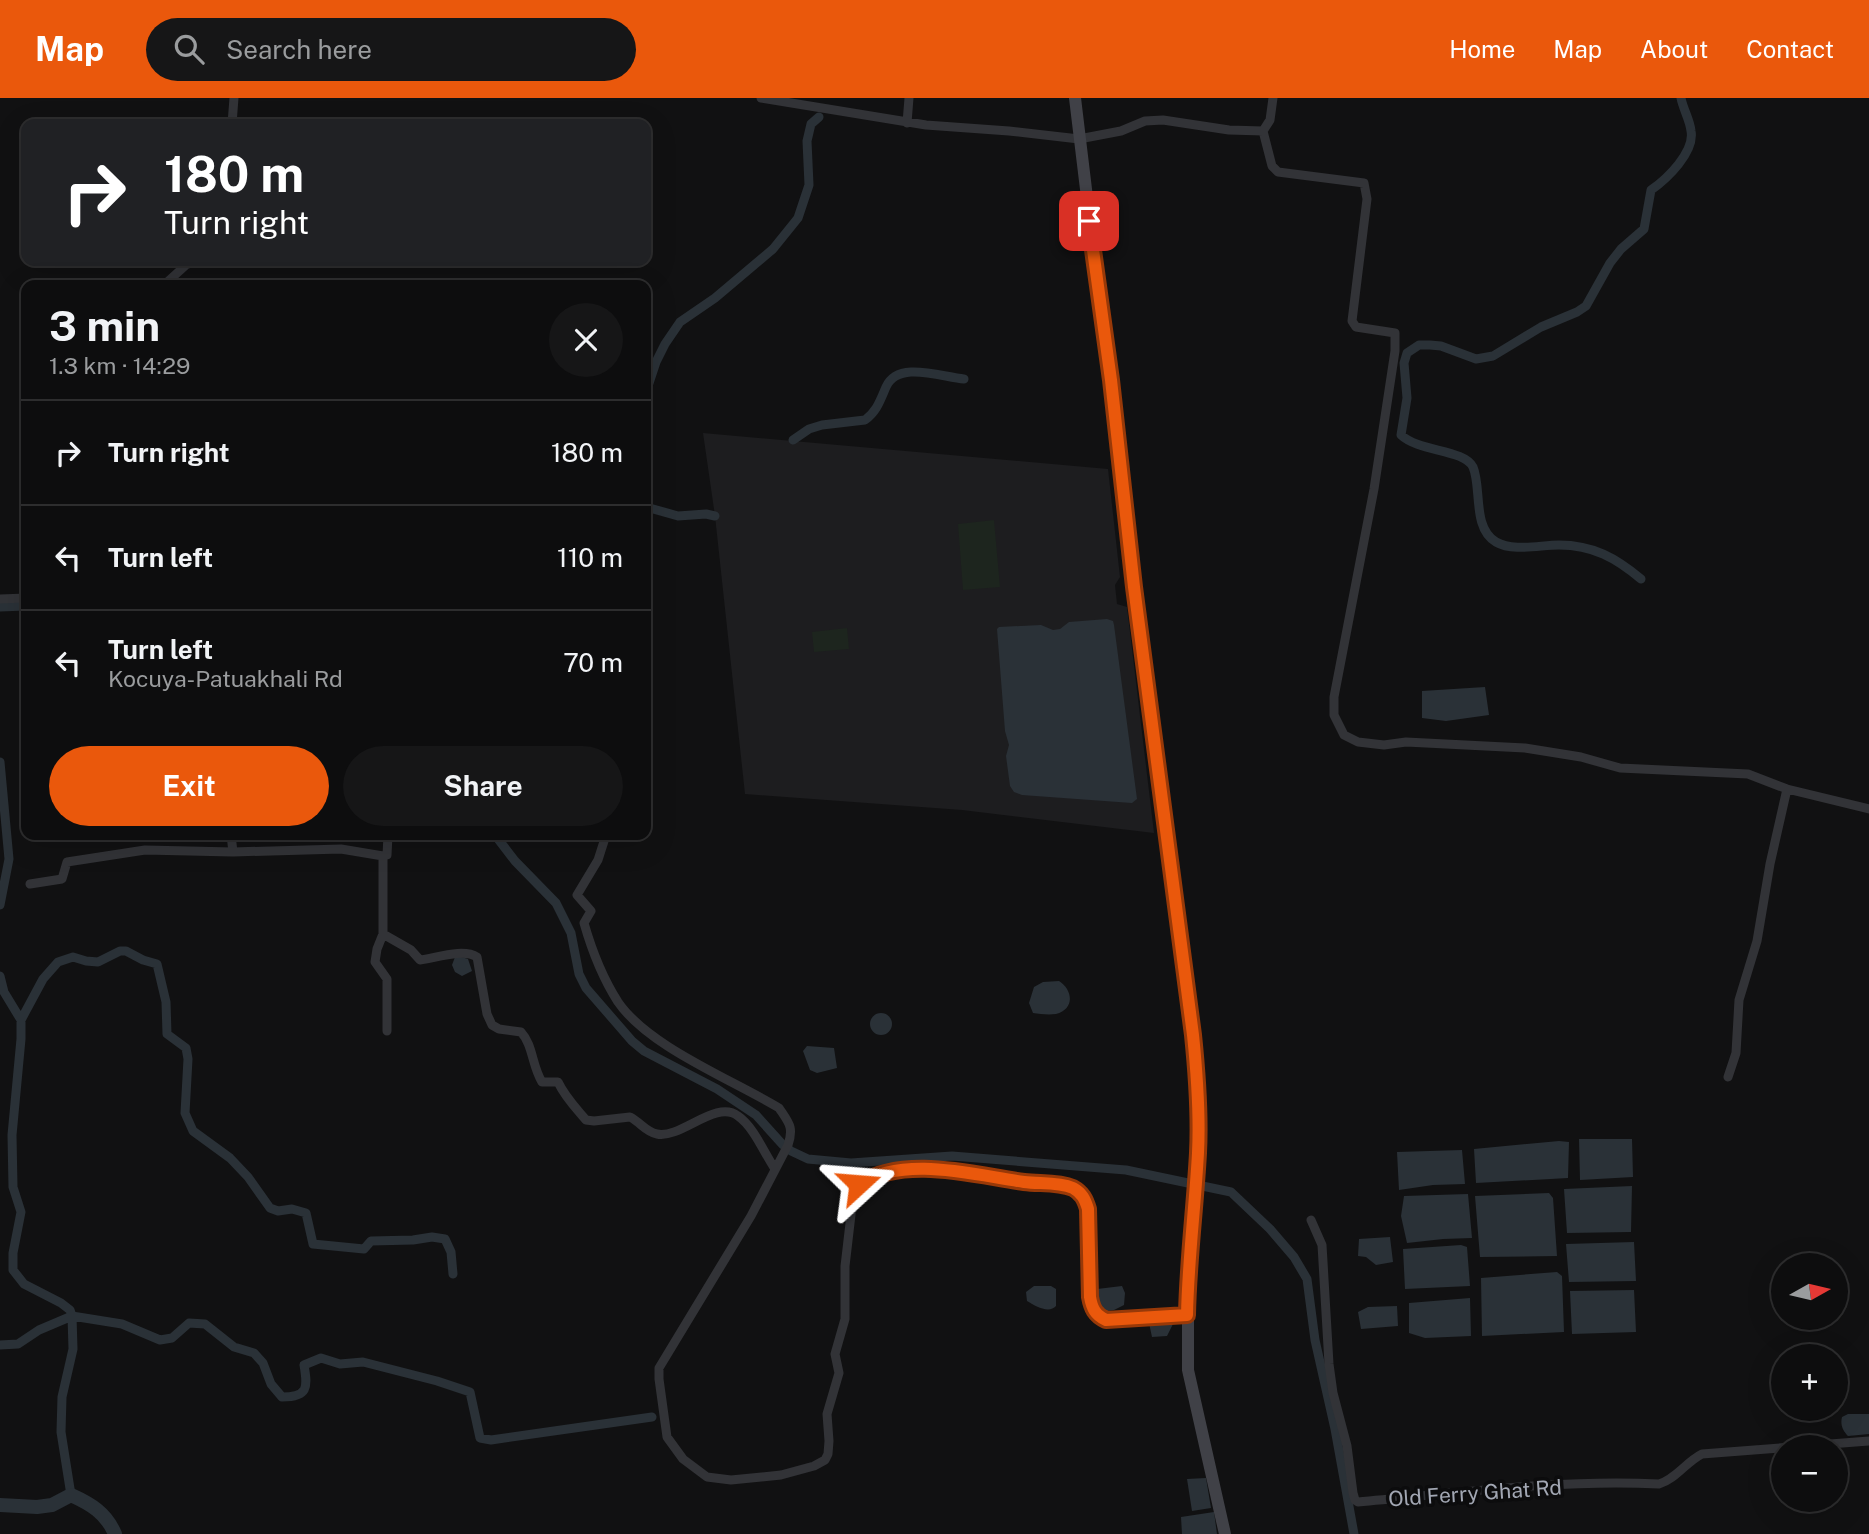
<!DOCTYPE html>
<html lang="en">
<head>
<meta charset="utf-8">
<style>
  :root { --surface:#0d0d0e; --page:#161617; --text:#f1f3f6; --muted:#9a9c9e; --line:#2d2d2e; --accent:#ea580c }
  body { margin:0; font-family:"Public Sans",sans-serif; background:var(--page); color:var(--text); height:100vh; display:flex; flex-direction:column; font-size:26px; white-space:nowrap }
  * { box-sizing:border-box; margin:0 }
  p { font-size:23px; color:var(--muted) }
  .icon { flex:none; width:38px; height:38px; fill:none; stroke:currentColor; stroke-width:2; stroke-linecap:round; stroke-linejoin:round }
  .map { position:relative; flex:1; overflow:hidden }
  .sheet { position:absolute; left:21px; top:182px; width:630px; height:560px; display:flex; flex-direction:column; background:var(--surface); border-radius:14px; box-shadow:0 7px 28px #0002,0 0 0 2px var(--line) }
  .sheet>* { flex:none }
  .guide { position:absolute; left:21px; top:21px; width:630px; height:147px; border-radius:14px; box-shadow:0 7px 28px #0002,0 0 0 2px var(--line); background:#202124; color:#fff; overflow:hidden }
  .needle { width:46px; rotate:82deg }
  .controls { position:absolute; left:1771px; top:1155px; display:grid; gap:14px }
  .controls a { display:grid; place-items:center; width:77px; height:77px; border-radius:50%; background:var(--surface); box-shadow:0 7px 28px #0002,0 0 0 2px var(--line); font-size:35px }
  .pin { position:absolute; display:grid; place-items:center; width:60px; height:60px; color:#fff; margin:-30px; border-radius:14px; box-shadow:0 4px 10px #0006 }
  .me { position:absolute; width:77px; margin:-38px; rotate:71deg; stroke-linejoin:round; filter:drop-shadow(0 0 5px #0008) }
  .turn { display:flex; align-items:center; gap:24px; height:147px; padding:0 28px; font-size:32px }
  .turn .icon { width:91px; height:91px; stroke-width:2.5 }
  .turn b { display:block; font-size:49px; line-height:60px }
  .round { display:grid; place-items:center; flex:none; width:74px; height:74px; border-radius:37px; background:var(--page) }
  .headline { display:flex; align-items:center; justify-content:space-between; height:119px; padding:0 28px }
  h1 { font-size:42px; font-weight:700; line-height:52px }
  .action { display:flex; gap:14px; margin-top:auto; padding:14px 28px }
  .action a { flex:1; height:80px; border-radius:42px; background:var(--accent); color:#fff; font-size:28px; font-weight:700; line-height:80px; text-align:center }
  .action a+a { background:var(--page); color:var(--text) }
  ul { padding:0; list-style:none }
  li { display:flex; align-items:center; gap:21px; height:105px; padding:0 28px; border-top:2px solid var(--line) }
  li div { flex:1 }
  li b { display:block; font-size:26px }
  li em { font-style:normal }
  header { display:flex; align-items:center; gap:42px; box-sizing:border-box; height:98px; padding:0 35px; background:var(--accent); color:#fff }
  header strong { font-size:33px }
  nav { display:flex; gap:38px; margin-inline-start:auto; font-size:24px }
  .search { width:490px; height:63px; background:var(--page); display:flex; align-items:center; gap:18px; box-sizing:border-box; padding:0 24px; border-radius:38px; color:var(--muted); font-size:26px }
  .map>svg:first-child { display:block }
  .built { fill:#1d1d1f }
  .green { fill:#1d251e }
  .water { fill:#2a3137 }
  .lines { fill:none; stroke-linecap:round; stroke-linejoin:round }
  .canal { stroke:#2a3137; stroke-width:9 }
  .river { stroke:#2a3137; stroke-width:14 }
  .minor { stroke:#323337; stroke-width:9 }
  .secondary { stroke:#404147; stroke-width:12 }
  .route-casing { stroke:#983908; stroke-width:18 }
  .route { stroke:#ea580c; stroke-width:12 }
  .labels { text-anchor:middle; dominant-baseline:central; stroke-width:7; stroke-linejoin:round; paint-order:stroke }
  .street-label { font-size:21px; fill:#a2a7b3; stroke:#0c0c0d }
</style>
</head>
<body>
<header>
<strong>Map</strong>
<div class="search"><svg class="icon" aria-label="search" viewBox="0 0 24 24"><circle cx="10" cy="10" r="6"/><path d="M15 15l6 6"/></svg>Search here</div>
<nav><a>Home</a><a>Map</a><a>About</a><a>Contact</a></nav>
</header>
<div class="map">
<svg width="1869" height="1436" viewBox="0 0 1869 1436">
  <rect width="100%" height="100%" fill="#111112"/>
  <path class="built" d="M703,335L1108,371L1120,479L1115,487L1117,506L1127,509L1154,735L962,712L745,696L715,418Z"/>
  <path class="green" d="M994,422L1000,489L963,492L958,426Z
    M847,530L849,551L814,554L812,534Z"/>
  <path class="water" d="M1107,521L1113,523L1114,527L1137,701L1132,705L1022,697L1014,694L1010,688L1006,658L1009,647L1005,633L997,531L999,529L1041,527L1053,532L1060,531L1069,524Z
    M1485,589L1489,617L1446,623L1422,620V593Z
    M458,858L468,861L472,873L462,878L455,874L452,867L455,859Z
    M1059,883C1073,892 1075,911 1056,916C1048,917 1040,916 1033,915L1029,905L1034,889L1043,884Z
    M870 926a11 11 0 1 1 22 0a11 11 0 1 1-22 0Z
    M807,948L834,950L837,970L817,975L810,972L803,953Z
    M1579,1041H1632L1633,1079L1580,1082Z
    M1559,1043L1569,1044L1568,1080L1476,1085L1474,1051Z
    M1462,1052L1465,1086L1433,1087L1399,1092L1397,1054Z
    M1632,1088L1631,1134L1567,1135L1564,1091Z
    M1549,1095L1553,1100L1557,1158L1480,1159L1475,1098Z
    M1468,1096L1472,1140L1443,1141L1407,1145L1401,1118L1404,1098Z
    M1390,1139L1393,1164L1376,1167L1366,1159L1358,1158L1359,1141Z
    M1634,1144L1636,1183L1569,1184L1566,1146Z
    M1461,1147L1467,1149L1470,1188L1405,1191L1403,1151Z
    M1557,1174L1562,1178L1564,1234L1482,1238L1481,1180Z
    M1034,1188H1051L1056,1191V1208C1049,1216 1035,1208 1027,1203L1026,1194Z
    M1122,1188L1125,1195L1124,1207L1114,1212L1101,1214L1096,1210L1097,1191Z
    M1634,1192L1636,1234L1572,1236L1570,1193Z
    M1470,1200L1471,1238L1425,1240L1409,1235V1205Z
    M1397,1208L1398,1228L1361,1231L1358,1214L1368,1209Z
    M1170,1222L1173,1226L1167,1238L1152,1239L1149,1225L1151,1223Z
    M1848,1316H1869V1336L1848,1338C1843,1333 1840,1327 1842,1319Z
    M1206,1380L1211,1410L1192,1413L1187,1381Z
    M1214,1414L1217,1436H1182L1181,1419Z"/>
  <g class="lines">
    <path class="canal" d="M646,294L656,264L665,246L680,224L715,200L773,151L798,120L809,87L807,43L811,26L819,19
      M793,342L809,331L822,327L865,322C877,313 880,303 886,289C898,262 941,279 964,281
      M646,409L678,418L706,416L715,418
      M1641,481C1616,460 1593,447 1559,447C1540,447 1513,454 1496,444C1472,430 1482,390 1473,369C1464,351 1419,354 1401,337L1407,300L1404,265L1407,255L1419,247H1430L1441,248L1476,261L1493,258L1541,229L1577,214L1586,208L1610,165L1621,151L1644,131L1651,92C1667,81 1695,54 1691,33C1690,22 1683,11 1681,0
      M0,509L26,508
      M0,664L9,761L0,807
      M495,737L515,763L556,805L571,835L579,876L586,890L632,943L644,953L717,991L756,1017L783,1047L791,1053L808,1061L851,1065L952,1058L1126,1072L1231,1094L1270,1131L1294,1159L1307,1181L1315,1242L1335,1331L1354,1436
      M0,878L4,894L21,922
      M0,1247L18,1246L39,1232L72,1218L70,1212L61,1205L24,1186L13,1172V1155L21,1114L13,1089L12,1037L21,941V922L43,881L58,864L73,859L86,863L98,864L120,853H126L143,862L157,866L166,904L167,936L186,950L188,961L185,1015L193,1033L230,1060L248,1079L270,1110L278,1113L292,1111L306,1115L313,1146L364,1151L371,1143L413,1142L432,1139L445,1141L451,1154L453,1176
      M71,1397L61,1334L62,1299L73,1251L72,1218L122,1226L160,1242L172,1240L189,1225L205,1226L234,1249L254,1255L263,1265L271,1286L282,1299C308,1299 308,1290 304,1267L321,1260L340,1266L363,1264L437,1283L470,1294L480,1340L491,1342L652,1319"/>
    <path class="river" d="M0,1407L37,1409L52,1407L71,1397C91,1406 106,1415 115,1436"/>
    <path class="minor" d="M761,0L926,27L1009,33L1079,41L1121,33L1145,23L1163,22L1229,32L1263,33L1272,68L1278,74L1364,85L1367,101L1352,223L1356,229L1395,235V253L1374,391L1334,599V617L1344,637L1358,644L1384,647L1406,644L1525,650L1581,659L1620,670L1748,676L1787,691
      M907,25L909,0
      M232,26L234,0
      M1263,33L1270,22L1273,0
      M164,187L186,167L195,163
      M0,501L26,500
      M231,737L233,754L341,751L383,758
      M606,737L598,762L577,797L591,813L584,825C592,853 602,879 618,904C649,949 731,981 779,1010C789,1025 794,1029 788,1047L751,1118L659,1270V1281L667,1339L683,1361L707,1379L731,1382L781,1377L814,1368L825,1362L828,1356L829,1343L827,1316L839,1275L835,1256L845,1221V1168L854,1091C883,1056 985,1078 1024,1084C1040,1086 1058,1084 1072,1090C1082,1095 1085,1102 1088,1111L1090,1199C1092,1210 1095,1217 1106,1222L1187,1217
      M30,786L62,781L67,764L145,752L233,754
      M383,836L411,852L420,862C436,860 463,850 477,859L487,916L492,927L499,931L521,934C533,947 532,968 542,984H558C565,999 575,1009 586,1022L594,1023L630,1019C640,1024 646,1034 657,1036C681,1041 716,1001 738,1018C754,1029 764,1055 775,1071
      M387,933V881L375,864L377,851L383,836V758L387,757L388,737
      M1728,979L1736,955L1739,902L1757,843L1770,766L1787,691L1869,711
      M1311,1122L1322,1147L1329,1266L1333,1295L1347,1348L1353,1395L1355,1402L1358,1404C1457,1395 1560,1381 1659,1386C1676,1381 1686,1364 1702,1356L1869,1343"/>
    <path class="secondary" d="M1075,0L1134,489L1193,937L1198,1002V1056L1188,1163V1272L1225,1436"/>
  </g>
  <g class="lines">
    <defs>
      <path id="route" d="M859,1086C905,1057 974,1077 1024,1084C1040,1086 1058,1084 1073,1090C1082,1095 1085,1101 1088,1111L1090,1199C1092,1210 1095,1217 1106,1222L1187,1217C1188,1163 1195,1110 1198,1055C1200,1016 1197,976 1193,937L1134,489L1111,282L1089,123"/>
    </defs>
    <use href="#route" class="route-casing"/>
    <use href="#route" class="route"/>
  </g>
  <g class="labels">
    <g class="street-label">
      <text transform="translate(1475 1395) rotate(-4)">Old Ferry Ghat Rd</text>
    </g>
  </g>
</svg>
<div class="controls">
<a><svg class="needle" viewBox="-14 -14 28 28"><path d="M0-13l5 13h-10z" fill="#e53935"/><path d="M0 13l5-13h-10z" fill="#9a9c9e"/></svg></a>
<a>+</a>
<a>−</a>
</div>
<div class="pin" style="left:1089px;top:123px;background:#d93025"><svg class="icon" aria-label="arrive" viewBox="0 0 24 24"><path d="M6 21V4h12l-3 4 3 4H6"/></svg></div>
<svg class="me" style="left:859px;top:1086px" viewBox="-20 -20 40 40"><path d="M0-17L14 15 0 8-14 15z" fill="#ea580c" stroke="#fff" stroke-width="4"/></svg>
<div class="guide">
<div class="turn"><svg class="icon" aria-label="right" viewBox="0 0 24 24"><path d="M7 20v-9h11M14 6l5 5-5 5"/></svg><div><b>180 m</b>Turn right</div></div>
</div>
<section class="sheet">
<div class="headline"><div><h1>3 min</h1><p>1.3 km · 14:29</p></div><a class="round"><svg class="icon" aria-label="close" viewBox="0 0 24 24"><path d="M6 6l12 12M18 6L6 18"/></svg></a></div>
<ul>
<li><svg class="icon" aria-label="right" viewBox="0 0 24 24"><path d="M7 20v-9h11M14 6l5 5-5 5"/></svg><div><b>Turn right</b></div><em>180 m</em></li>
<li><svg class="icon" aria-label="left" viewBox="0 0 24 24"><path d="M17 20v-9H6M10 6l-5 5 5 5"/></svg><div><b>Turn left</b></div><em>110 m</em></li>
<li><svg class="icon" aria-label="left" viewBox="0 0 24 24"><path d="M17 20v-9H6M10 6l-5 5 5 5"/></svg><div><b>Turn left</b><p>Kocuya-Patuakhali Rd</p></div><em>70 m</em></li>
</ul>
<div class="action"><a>Exit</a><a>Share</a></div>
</section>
</div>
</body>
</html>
